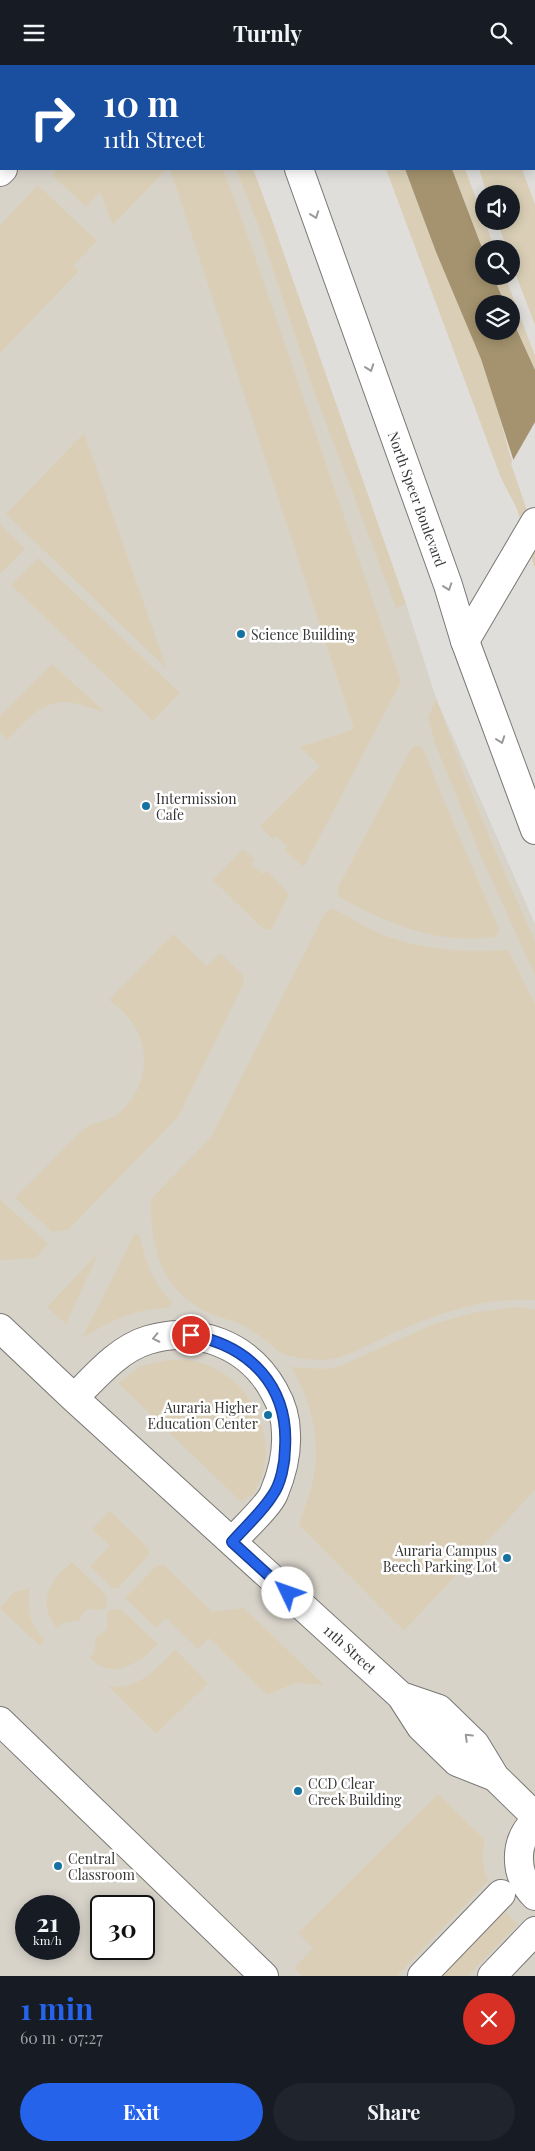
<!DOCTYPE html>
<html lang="en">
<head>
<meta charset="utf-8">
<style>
  :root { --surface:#171b24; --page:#20242c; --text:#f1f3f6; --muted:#9ea1a6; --accent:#2563eb }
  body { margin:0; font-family:"Playfair Display",serif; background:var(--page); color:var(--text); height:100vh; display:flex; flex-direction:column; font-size:19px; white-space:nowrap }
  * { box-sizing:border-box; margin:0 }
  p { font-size:16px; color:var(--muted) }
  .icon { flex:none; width:28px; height:28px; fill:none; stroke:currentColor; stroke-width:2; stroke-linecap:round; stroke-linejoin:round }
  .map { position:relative; height:1911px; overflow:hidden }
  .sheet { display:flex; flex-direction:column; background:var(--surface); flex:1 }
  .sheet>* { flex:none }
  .hud { position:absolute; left:0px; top:0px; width:535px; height:105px; box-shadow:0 2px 12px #0003; background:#1a4fa0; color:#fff; overflow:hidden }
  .tools { position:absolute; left:475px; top:120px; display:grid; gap:10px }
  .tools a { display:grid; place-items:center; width:45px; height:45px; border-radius:50%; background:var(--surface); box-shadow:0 2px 12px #0003; font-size:25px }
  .speed { position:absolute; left:15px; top:1830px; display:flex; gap:10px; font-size:25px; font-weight:700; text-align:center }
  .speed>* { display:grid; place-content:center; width:65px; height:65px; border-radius:50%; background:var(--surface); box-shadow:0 2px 12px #0003; line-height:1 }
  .speed small { font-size:12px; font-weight:400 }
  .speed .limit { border:2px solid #111; border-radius:8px; background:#fff; color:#111 }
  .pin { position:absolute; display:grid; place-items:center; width:42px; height:42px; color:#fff; margin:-21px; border:2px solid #fff; border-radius:50%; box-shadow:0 1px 5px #0007 }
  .me { position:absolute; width:55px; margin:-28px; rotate:312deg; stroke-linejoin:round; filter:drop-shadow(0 0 4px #0008) }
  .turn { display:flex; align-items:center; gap:18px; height:105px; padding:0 20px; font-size:22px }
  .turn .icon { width:65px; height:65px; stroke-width:2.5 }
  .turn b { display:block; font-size:35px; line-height:42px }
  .round { display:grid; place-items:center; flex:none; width:52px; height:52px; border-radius:26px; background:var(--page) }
  .headline { display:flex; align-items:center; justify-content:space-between; height:85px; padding:0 20px }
  h1 { font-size:30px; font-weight:700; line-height:38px; color:var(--accent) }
  .button { display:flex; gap:10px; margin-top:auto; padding:10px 20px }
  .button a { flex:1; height:58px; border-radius:30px; background:var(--accent); color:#fff; font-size:20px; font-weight:700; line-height:58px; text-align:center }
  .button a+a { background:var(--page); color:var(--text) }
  header { display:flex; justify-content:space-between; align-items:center; height:65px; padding:0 20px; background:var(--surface); font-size:22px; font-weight:700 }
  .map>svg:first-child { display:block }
  .built { fill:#d8d3c9; fill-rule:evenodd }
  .green { fill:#dacfb6 }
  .water { fill:#a4936e }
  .pier { fill:#e0dedb }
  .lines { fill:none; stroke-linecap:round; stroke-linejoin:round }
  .street-casing { stroke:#7a7875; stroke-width:30 }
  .secondary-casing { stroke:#7a7875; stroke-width:30 }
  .primary-casing { stroke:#7a7875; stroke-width:30 }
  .street { stroke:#fff; stroke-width:28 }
  .secondary { stroke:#fff; stroke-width:28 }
  .primary { stroke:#fff; stroke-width:28 }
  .oneway { stroke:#9a9a9a }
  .route-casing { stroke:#184099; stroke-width:12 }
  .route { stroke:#2563eb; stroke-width:9 }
  .poi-dot { fill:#1673a1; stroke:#fff; stroke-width:2 }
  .labels { text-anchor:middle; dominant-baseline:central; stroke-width:5; stroke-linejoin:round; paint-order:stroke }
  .street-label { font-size:14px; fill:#363534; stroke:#fff }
  .poi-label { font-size:14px; fill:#363534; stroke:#fff; text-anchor:start }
</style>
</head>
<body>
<header><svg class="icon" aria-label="menu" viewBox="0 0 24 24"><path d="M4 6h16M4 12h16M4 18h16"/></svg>Turnly<svg class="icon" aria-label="search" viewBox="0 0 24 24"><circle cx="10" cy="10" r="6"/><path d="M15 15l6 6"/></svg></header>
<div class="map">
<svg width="535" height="1911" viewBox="0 0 535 1911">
  <rect width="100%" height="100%" fill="#e0dedb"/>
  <path class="built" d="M0,0H208L1,1V104H253L406,539L436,633L535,859V1911H0ZM26,1841H69V1884H26ZM101,1841H144V1884H101Z"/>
  <path class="green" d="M58,104H167L113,160L100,127L86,142L52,110Z
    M170,104H223L243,157L401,617L305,800L302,801L284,785L287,781L276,771L273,775L260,761L320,701L300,682L354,664Z
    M236,104H253L271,152L406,539L396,543L313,324L258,160Z
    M386,104H405L436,187L481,294L496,340L510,390L535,462V504L517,444L501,413Z
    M452,104H465L495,184H484V188Z
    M479,104H522L535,140V260L511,197V184H507L497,156H511V129H487Z
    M38,120L97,176L73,201L79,206L0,288V160Z
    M493,211H505L535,291V305L511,252V239H505Z
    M84,368L167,604L6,449Z
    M0,459L25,484L0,509Z
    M38,493L180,628L153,656L11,520Z
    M52,599L105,647C93,644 76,637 64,637C39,638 23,659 7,675L0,668V651Z
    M436,633L465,712L497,790L535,876V910L483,796L435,679L428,653Z
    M415,681H420L424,686L443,734L499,864L496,872C437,880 389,859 339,832L337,824L411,684Z
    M243,784L255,794L251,799L263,809L266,805L289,829L272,864L268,865L261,862L213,815Z
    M333,843C352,854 371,866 392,873C430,886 469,887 508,885L535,939V1235C481,1232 434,1250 385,1272C367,1280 346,1293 325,1295C318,1296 286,1292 281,1288C275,1285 271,1279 267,1276C260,1270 252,1266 244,1261C233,1255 220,1253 209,1248C161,1227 150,1182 151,1134L211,1072L325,848Z
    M173,869L207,901L220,888L243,910L244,918L178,1052L68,1165L52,1167L15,1133C31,1117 47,1101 63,1084C70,1078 77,1069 85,1063C93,1057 106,1057 116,1050C148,1026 154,980 126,950C121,944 115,940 109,935Z
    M0,1134L48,1179L36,1193L2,1195L0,1193Z
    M135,1168L140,1171C146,1199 152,1217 173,1238L168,1243C132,1244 112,1256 82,1273Z
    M99,1187L66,1259L47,1242Z
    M515,1242L535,1244V1425L404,1566L299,1460C303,1446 309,1432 312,1419C322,1378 312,1337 291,1302L325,1304L340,1301L434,1259L472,1248Z
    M168,1295C177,1295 189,1294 198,1297C244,1309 274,1359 264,1405C262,1413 257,1422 253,1430L240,1436L118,1318L141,1301Z
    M110,1446L148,1483L149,1490L118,1523H112L90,1501L110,1481L92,1464Z
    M72,1497L106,1530L107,1541L102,1546C92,1541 83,1544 80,1555L63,1558L57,1564C36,1536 49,1516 72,1497Z
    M164,1500L212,1547L244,1543L324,1620L295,1618L267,1630L209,1573L198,1584L166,1553L156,1563L125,1533L156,1501Z
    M30,1523C26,1544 30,1561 45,1575L40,1581L0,1543L14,1527Z
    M111,1544L122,1545L158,1579C141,1597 111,1618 90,1592L94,1588L96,1572L106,1565L108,1556L106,1549Z
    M175,1584L208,1618L156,1669L108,1621C137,1626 157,1604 175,1584Z
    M438,1729L485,1775C481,1790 483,1801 488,1816L397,1911H302L294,1903L313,1883L298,1868Z
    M502,1844L518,1859L468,1911H437Z"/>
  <path class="water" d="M405,104H452L484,188V211H493L505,239H484V266H511V252L535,305V462L481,294L436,187Z"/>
  <path class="pier" d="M535,357V465L533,463L511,399Z"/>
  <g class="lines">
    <defs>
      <path id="street" d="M0,107L3,104
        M0,1263L74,1333L401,1631L421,1662L457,1697L495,1712
        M74,1333C95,1312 118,1284 148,1275C197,1260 249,1280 274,1326C281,1338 286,1354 286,1369C287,1389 282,1409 274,1428C269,1441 242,1465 232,1477
        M401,1631L439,1644L475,1679L495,1712L535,1751
        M0,1656L264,1911
        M535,1756C513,1777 514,1810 535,1831
        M422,1911L501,1829
        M492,1911L535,1866"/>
      <path id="secondary" d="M465,576L535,457"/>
      <path id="primary" d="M253,0L254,1
        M299,104L448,520L465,576L535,765"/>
    </defs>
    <use href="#street" class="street-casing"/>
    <use href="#secondary" class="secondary-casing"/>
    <use href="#primary" class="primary-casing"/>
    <use href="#street" class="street"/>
    <use href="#secondary" class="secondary"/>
    <use href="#primary" class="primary"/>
  </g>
  <defs><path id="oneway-chevron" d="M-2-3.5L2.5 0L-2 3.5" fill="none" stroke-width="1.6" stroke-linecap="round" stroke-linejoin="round" transform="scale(1.25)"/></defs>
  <g class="oneway">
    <use href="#oneway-chevron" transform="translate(315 150) rotate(70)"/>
    <use href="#oneway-chevron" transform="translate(370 303) rotate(70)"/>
    <use href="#oneway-chevron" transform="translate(448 522) rotate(71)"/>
    <use href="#oneway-chevron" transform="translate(501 675) rotate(70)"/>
    <use href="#oneway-chevron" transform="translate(156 1273) rotate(168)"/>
    <use href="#oneway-chevron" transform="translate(468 1672) rotate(-136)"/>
  </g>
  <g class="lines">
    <defs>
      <path id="route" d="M191,1270C250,1281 289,1321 285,1383C285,1398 281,1419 272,1431C262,1447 245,1462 232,1477L288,1528"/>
    </defs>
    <use href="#route" class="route-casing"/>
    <use href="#route" class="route"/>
  </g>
  <g class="poi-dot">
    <circle cx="241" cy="569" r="5"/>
    <circle cx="146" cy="741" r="5"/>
    <circle cx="268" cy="1350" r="5"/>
    <circle cx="507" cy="1493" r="5"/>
    <circle cx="298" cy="1726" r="5"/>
    <circle cx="58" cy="1801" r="5"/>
  </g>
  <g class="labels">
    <g class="street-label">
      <text transform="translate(417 434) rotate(70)">North Speer Boulevard</text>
      <text transform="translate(350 1584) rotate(42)">11th Street</text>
    </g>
    <g class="poi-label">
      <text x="251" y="569">Science Building</text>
      <text x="156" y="733">Intermission<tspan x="156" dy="16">Cafe</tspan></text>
      <text x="258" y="1342" text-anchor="end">Auraria Higher<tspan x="258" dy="16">Education Center</tspan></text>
      <text x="497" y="1485" text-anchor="end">Auraria Campus<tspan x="497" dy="16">Beech Parking Lot</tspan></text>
      <text x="308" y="1718">CCD Clear<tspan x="308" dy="16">Creek Building</tspan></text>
      <text x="68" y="1793">Central<tspan x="68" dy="16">Classroom</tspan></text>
    </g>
  </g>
</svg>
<div class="tools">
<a><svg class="icon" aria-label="sound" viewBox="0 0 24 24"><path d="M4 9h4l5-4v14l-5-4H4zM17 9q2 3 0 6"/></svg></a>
<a><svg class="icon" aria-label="search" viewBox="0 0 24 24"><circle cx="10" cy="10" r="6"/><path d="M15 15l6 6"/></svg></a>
<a><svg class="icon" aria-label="layers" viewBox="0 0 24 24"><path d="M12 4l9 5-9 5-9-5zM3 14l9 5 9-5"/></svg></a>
</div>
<div class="speed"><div>21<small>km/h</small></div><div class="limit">30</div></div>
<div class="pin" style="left:191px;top:1270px;background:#d93025"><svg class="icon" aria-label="arrive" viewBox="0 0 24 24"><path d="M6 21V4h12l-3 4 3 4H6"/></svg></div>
<svg class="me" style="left:288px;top:1528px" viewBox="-20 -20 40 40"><circle r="19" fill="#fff"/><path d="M0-13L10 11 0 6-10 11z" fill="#2563eb"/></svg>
<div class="hud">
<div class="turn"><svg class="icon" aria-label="right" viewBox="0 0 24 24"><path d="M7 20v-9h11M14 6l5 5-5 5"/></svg><div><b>10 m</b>11th Street</div></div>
</div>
</div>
<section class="sheet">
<div class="headline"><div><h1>1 min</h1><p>60 m · 07:27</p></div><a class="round" style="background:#d93025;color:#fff"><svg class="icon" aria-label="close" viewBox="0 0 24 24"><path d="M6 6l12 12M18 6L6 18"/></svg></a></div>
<div class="button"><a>Exit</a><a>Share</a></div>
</section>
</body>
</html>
